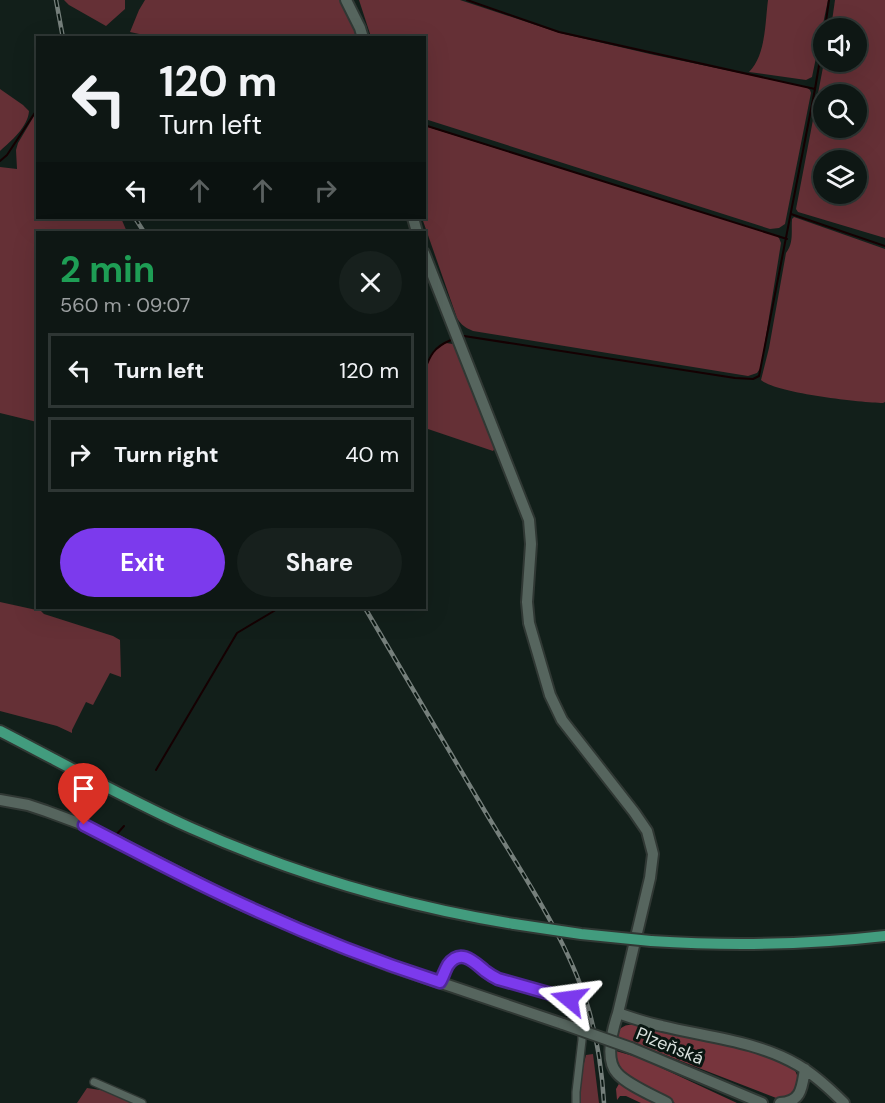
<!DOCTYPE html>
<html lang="en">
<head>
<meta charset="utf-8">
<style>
  :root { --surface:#0e1714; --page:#17201d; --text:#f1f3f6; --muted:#9b9fa0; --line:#2e3634; --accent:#7c3aed }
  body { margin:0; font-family:"DM Sans",sans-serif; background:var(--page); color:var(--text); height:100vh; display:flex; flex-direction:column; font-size:22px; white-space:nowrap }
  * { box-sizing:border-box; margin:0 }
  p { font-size:20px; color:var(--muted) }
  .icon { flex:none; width:33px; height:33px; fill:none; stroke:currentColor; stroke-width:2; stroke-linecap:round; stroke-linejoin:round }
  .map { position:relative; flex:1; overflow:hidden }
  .drawer { position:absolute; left:36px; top:231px; width:390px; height:378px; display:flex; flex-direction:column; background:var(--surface); border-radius:0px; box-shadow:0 6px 24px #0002,0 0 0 2px var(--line) }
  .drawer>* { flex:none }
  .hud { position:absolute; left:36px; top:36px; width:390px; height:183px; border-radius:0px; box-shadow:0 6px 24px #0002,0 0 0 2px var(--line); background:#0e1714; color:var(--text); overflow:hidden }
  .fabs { position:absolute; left:813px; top:18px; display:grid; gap:12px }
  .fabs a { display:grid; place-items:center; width:54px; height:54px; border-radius:50%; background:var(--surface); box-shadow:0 6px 24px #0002,0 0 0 2px var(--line); font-size:30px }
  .pin { position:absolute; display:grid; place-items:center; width:51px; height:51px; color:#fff; margin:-62px -26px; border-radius:50% 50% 50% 0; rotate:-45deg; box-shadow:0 0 6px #0007 }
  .pin .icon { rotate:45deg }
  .me { position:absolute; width:66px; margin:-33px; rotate:286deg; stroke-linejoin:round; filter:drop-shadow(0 0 4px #0008) }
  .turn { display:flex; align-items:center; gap:21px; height:126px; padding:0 24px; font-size:27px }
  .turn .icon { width:78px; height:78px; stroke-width:2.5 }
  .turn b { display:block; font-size:42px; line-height:51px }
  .lanes { display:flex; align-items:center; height:57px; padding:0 24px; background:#0003; justify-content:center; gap:30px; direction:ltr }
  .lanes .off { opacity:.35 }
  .round { display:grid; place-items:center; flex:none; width:63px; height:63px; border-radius:32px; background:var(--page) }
  .summary { display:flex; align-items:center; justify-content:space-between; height:102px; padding:0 24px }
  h1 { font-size:36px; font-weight:700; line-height:45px; color:#1e9e55 }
  .primary-button { display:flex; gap:12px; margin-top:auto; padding:12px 24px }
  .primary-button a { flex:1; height:69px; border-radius:36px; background:var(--accent); color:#fff; font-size:24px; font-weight:700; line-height:69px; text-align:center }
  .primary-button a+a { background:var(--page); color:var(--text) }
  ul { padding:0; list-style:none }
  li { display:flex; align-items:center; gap:18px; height:75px; margin:0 12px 9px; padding:0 12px; border:3px solid var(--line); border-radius:0px }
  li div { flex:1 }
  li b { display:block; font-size:22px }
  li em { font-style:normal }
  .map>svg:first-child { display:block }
  .green { fill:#653036; fill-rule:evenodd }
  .forest { fill:#77353d }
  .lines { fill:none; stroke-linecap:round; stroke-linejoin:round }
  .stream { stroke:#150002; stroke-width:2 }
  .street-casing { stroke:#303834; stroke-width:10 }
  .secondary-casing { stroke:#303834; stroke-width:14 }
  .primary-casing { stroke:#303834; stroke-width:14 }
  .street { stroke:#56655e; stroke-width:7 }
  .secondary { stroke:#56655e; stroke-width:10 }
  .primary { stroke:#429c7e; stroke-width:10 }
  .rail-casing { stroke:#757f7b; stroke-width:4.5 }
  .rail { stroke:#091611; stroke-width:2; stroke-dasharray:7; stroke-linecap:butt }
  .secondary-bridge-casing { stroke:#303834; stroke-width:14; stroke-linecap:butt }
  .primary-bridge-casing { stroke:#303834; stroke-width:14; stroke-linecap:butt }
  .secondary-bridge { stroke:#56655e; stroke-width:10 }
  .primary-bridge { stroke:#429c7e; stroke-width:10 }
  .route-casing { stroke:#51269a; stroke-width:15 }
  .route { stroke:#7c3aed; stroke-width:10 }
  .labels { text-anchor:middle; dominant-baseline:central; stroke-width:6; stroke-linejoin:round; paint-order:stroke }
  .street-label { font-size:18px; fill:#d7dfdb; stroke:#091611 }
</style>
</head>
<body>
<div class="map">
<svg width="885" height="1103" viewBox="0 0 885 1103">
  <rect width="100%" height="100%" fill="#121f1a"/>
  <path class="green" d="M64,0H125V9L106,26L69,5Z
    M145,0H343L353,20L358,37L158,38L130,32L139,10Z
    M359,0H460L560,33L650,54L806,87L810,90L811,93L785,224L779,228L770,229L425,119L424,38L371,37Z
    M768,0H828L812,77L806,80L749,72C766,55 765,23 768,0Z
    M835,0H885V238L798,212L796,209L824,62H856V28H831ZM824,94H856V128H824ZM824,160H856V194H824Z
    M0,89L23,105L29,111C28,127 11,141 0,151Z
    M37,111L38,218H121L127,232H38L37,422L0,413V167L17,169L16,150L18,143Z
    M425,126L776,235L779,238L781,243L761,367L757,373L748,376L473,331C466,328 461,325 457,318L422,218H424Z
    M794,217L885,249V402L883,403C862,403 775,393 761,380L769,348L786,253C794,242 791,232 792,219Z
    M446,343L453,344L456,348L495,448L493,451L425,428C425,404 417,353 446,343Z
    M0,602L41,611L44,614L113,636L120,640L121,677L110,673L93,705L86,702L72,730V733L57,726L0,711Z
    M593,1054L599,1103H579L580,1079L586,1055Z
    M87,1088L120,1093L142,1103H77Z"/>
  <path class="forest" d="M635,1024L761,1054L794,1069C801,1079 797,1089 792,1098L784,1101L616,1036C620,1026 625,1025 635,1024Z
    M616,1051L640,1058L737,1103H675L634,1081L624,1073L617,1064Z
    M620,1082L660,1103H641L626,1096H620L617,1100L616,1089Z"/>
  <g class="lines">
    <path class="stream" d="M467,0L559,32L815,89L824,36
      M825,28L829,0
      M424,125L787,239
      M0,161L7,155L38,108
      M791,214L885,246
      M464,336L735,378L753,379L759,376L815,89
      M424,372C430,355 434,347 451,340
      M156,770L237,633L279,608
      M116,835L124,826"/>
    <defs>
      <path id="street" d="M440,982C442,977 445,970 448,965C461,947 474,963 485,971C489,974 494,977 498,979L562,996L569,999L578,1007L582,1019V1040L576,1092V1103
        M94,1082L142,1103"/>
      <path id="secondary" d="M346,0L360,28L363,38
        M413,218L417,232
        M424,253L529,520L531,544L527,602L529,623L550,695L562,720L634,812L647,831L653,854L650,878L618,1013C613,1028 604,1059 617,1073C626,1084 654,1096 667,1103
        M0,800L28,805L46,811L84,825L234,901L343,948L388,965L563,1024
        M618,1013C632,1018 647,1023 662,1026C707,1037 757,1041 798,1065C815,1075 830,1089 844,1103
        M631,1048L762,1103
        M780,1103C802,1102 802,1087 805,1069"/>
      <path id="primary" d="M0,731C64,764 126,799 191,828C294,874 403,906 514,924
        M651,941C729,946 807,945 885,936"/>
    </defs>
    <use href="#street" class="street-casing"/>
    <use href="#secondary" class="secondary-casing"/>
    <use href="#primary" class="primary-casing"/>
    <use href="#street" class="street"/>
    <use href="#secondary" class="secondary"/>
    <use href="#primary" class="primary"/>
    <defs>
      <path id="rail" d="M56,0L63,38
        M135,218L144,232
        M365,608C404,674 443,741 483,808C519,869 566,936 587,1004C597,1036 602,1070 604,1103"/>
    </defs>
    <use href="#rail" class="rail-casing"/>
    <use href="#rail" class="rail"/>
    <defs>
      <path id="secondary-bridge" d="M563,1024L631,1048"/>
      <path id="primary-bridge" d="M514,924L581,934L651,941"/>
    </defs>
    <use href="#secondary-bridge" class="secondary-bridge-casing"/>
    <use href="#primary-bridge" class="primary-bridge-casing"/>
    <use href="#secondary-bridge" class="secondary-bridge"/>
    <use href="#primary-bridge" class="primary-bridge"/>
  </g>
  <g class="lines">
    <defs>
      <path id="route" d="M84,825C133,850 181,876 231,899C299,931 369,959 440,982C443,977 445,970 448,965C461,947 475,963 485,971C489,974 494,977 498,979L569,999"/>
    </defs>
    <use href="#route" class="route-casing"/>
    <use href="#route" class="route"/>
  </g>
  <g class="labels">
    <g class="street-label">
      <text transform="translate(670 1046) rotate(22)">Plzeňská</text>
    </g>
  </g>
</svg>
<div class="fabs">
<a><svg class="icon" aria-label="sound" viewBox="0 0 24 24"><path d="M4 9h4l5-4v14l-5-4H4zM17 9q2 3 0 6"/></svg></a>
<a><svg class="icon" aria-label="search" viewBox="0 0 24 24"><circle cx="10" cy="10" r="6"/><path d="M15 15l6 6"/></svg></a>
<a><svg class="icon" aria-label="layers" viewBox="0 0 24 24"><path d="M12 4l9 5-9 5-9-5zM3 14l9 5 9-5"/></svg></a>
</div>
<div class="pin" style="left:84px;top:825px;background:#d93025"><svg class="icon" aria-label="arrive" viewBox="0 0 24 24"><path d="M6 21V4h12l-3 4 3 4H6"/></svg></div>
<svg class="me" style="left:569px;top:999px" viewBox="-20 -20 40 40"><path d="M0-17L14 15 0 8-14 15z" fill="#7c3aed" stroke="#fff" stroke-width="4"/></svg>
<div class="hud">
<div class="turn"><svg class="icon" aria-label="left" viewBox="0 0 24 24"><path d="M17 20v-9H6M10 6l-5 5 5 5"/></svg><div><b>120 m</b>Turn left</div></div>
<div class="lanes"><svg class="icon" aria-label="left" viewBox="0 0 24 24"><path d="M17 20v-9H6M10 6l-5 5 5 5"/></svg><svg class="icon off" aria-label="ahead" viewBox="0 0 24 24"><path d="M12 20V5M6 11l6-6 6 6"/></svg><svg class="icon off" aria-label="ahead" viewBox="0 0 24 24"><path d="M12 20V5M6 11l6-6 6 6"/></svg><svg class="icon off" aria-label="right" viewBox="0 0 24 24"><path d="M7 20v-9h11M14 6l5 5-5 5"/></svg></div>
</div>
<section class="drawer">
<div class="summary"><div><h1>2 min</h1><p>560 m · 09:07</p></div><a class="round"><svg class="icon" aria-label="close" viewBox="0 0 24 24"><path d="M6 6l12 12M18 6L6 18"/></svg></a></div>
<ul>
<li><svg class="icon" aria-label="left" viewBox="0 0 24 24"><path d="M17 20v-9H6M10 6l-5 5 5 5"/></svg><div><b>Turn left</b></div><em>120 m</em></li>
<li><svg class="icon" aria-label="right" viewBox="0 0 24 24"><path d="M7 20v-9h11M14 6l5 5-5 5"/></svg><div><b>Turn right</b></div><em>40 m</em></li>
</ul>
<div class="primary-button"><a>Exit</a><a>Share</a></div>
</section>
</div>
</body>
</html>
